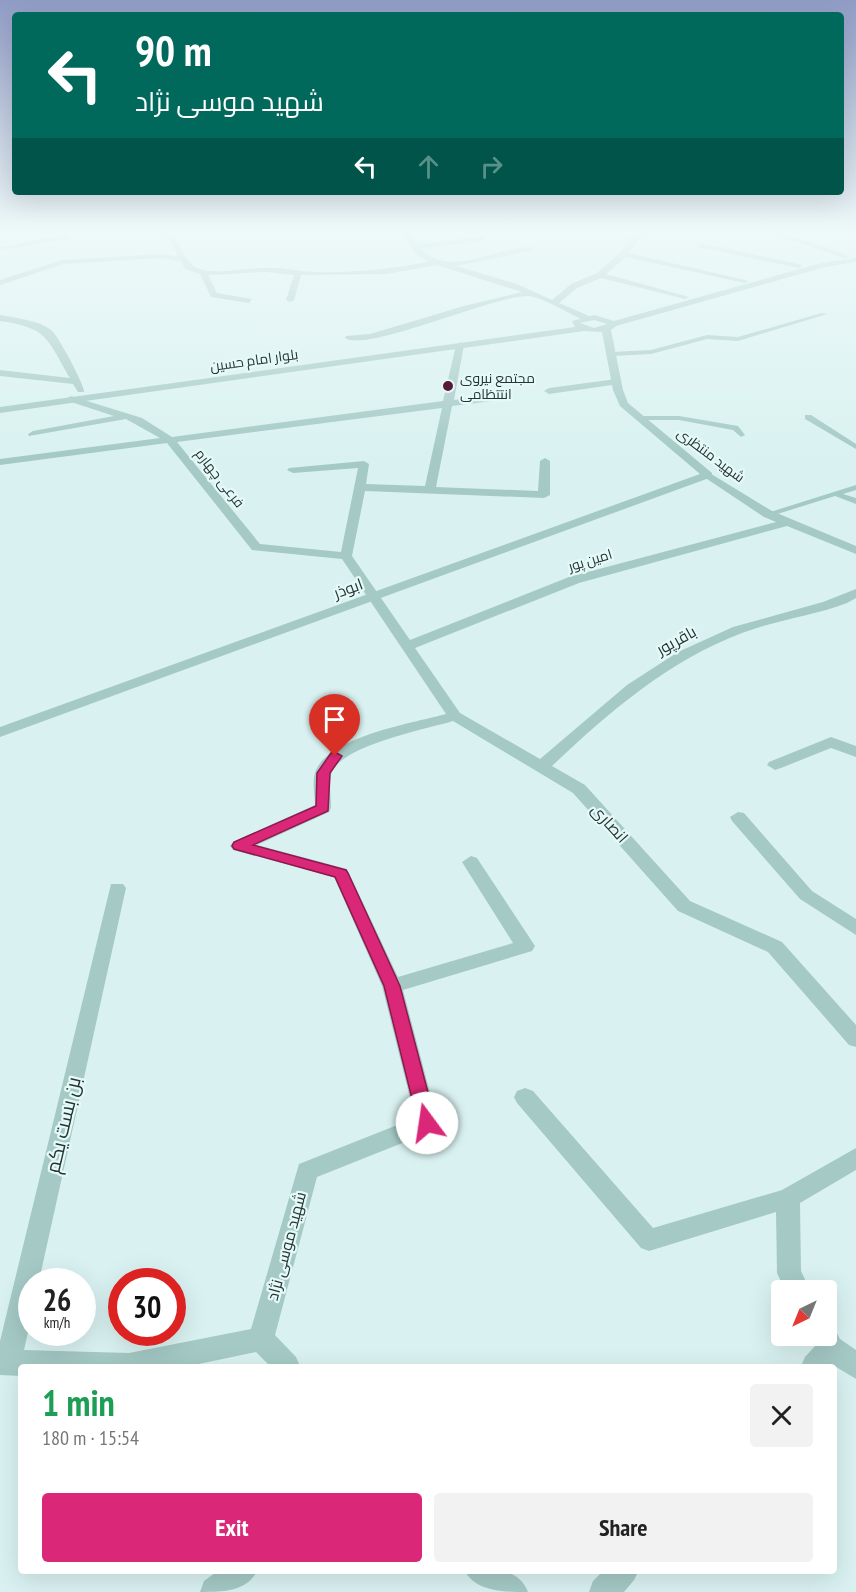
<!DOCTYPE html>
<html lang="en">
<head>
<meta charset="utf-8">
<style>
  :root { --surface:#fff; --page:#f2f2f2; --text:#222; --muted:#767676; --accent:#db2777 }
  body { margin:0; font-family:"PT Sans Narrow",Cairo,sans-serif; background:var(--page); color:var(--text); height:100vh; display:flex; flex-direction:column; font-size:22px; white-space:nowrap }
  * { box-sizing:border-box; margin:0 }
  p { font-size:20px; color:var(--muted) }
  .icon { flex:none; width:33px; height:33px; fill:none; stroke:currentColor; stroke-width:2; stroke-linecap:round; stroke-linejoin:round }
  .map { position:relative; flex:1; overflow:hidden }
  .details { position:absolute; left:18px; top:1364px; width:819px; height:210px; display:flex; flex-direction:column; background:var(--surface); border-radius:6px; box-shadow:0 6px 24px #0002 }
  .details>* { flex:none }
  .hud { position:absolute; left:12px; top:12px; width:832px; height:183px; border-radius:6px; box-shadow:0 6px 24px #0002; background:#00695c; color:#fff; overflow:hidden }
  .needle { width:39px; rotate:223deg }
  .controls { position:absolute; left:771px; top:1280px; display:grid; gap:12px }
  .controls a { display:grid; place-items:center; width:66px; height:66px; border-radius:6px; background:var(--surface); box-shadow:0 6px 24px #0002; font-size:30px }
  .speed { position:absolute; left:18px; top:1268px; display:flex; gap:12px; font-size:30px; font-weight:700; text-align:center }
  .speed>* { display:grid; place-content:center; width:78px; height:78px; border-radius:50%; background:var(--surface); box-shadow:0 6px 24px #0002; line-height:1 }
  .speed small { font-size:15px; font-weight:400 }
  .speed .limit { border:9px solid #d22; background:#fff; color:#111 }
  .pin { position:absolute; display:grid; place-items:center; width:51px; height:51px; color:#fff; margin:-62px -26px; border-radius:50% 50% 50% 0; rotate:-45deg; box-shadow:0 0 6px #0007 }
  .pin .icon { rotate:45deg }
  .me { position:absolute; width:66px; margin:-33px; rotate:346deg; stroke-linejoin:round; filter:drop-shadow(0 0 4px #0008) }
  .turn { display:flex; align-items:center; gap:21px; height:126px; padding:0 24px; font-size:27px }
  .turn .icon { width:78px; height:78px; stroke-width:2.5 }
  .turn b { display:block; font-size:42px; line-height:51px }
  .lanes { display:flex; align-items:center; height:57px; padding:0 24px; background:#0003; justify-content:center; gap:30px; direction:ltr }
  .lanes .off { opacity:.35 }
  .round { display:grid; place-items:center; flex:none; width:63px; height:63px; border-radius:6px; background:var(--page) }
  .overview { display:flex; align-items:center; justify-content:space-between; height:102px; padding:0 24px }
  h1 { font-size:36px; font-weight:800; line-height:45px; color:#1e9e55 }
  .action { display:flex; gap:12px; margin-top:auto; padding:12px 24px }
  .action a { flex:1; height:69px; border-radius:6px; background:var(--accent); color:#fff; font-size:24px; font-weight:800; line-height:69px; text-align:center }
  .action a+a { background:var(--page); color:var(--text) }
  .map>svg:first-child { display:block }
  .lines { fill:none; stroke-linecap:round; stroke-linejoin:round }
  .service { fill:#a5cac6; fill-rule:evenodd }
  .minor { fill:#a5cac6; fill-rule:evenodd }
  .tertiary { fill:#a5cac6; fill-rule:evenodd }
  .route { fill:#db2777; stroke:#8e194d; stroke-width:1.5 }
  .poi-dot { fill:#571b39; stroke:#e5f9f9; stroke-width:2 }
  .labels { text-anchor:middle; dominant-baseline:central; stroke-width:4.5; stroke-linejoin:round; paint-order:stroke }
  .far-street-label { font-size:14px; fill:#263532; stroke:#e5f9f9 }
  .far-poi-label { font-size:14px; fill:#263532; stroke:#e5f9f9; text-anchor:start }
  .street-label { font-size:16px; fill:#263532; stroke:#e5f9f9 }
  .near-street-label { font-size:20px; fill:#263532; stroke:#e5f9f9 }
</style>
</head>
<body>
<div class="map">
<svg width="856" height="1592" viewBox="0 0 856 1592">
  <rect width="100%" height="100%" fill="#d9f2f1"/>
  <g class="lines">
    <path class="service" d="M822,313L827,314L738,341L707,339L651,354L612,356L609,354L612,352L651,350L707,335L738,337Z
      M805,415H811L856,444V449L805,419Z
      M637,416H679L738,426L745,435L741,437L733,430L679,420H637Z
      M856,485V490L843,494L856,498V504L835,496L771,516L764,514Z"/>
    <path class="minor" d="M158,231C184,231 180,266 203,270C221,274 245,268 263,268C280,267 297,271 314,272C352,273 390,269 428,262L415,253L402,231H408L417,244L482,237L485,241L420,248C451,280 495,246 534,247L531,251L456,266L517,284L552,300L571,284L597,273L621,252L632,236L660,231L638,240L629,253L749,281L745,283L626,257L606,274L689,297L685,299L601,278L577,288L559,303L589,316V320H583C570,314 540,296 528,296C492,296 366,353 345,338L346,336L370,334L464,306L522,292L437,265L386,274L301,275L294,300L290,302L286,300L294,275L266,272L208,275L217,293L252,299L249,303L211,297L200,274L185,269L181,261L160,258L63,264L0,285V280L62,260L160,254L178,256L170,240Z
      M765,231H776L851,256L844,258Z
      M66,234L69,238L4,250L0,248Z
      M700,243L799,264L803,266L799,268L697,247Z
      M0,315C16,318 38,320 51,330C58,335 85,386 84,392H78L73,384L0,376V370L70,378C47,339 49,328 0,321Z
      M460,342L464,345L454,400L508,393L513,396L508,399L452,406L436,487L538,491L540,461L545,458L550,461V495L544,498L365,491L352,556L410,640L569,577L776,522L764,517L704,477V473L708,472L772,511L856,546V554L787,526L579,583L415,648L460,713L540,759L627,685L678,652L733,627L823,602L856,589V598L847,603C813,616 776,620 742,633C668,661 608,713 552,766L585,785L690,901L782,942L856,1025V1047L849,1045L768,952L678,911L573,793L453,721C427,729 337,746 331,775C329,785 331,798 331,808L329,812L257,845L347,869L398,977L513,943L462,862L471,856L477,858L535,946L532,951L403,990L438,1123L435,1130L317,1177L275,1335L296,1357L300,1366H270L256,1352L189,1366H21V1376L0,1375V1341L111,884H123L126,888L39,1281H32V1314L24,1350L129,1353L251,1329L299,1164L415,1118L382,986L334,877L233,850L230,846L233,842L315,805C315,796 312,782 315,773C326,737 413,723 446,714L342,559L252,550L167,443L0,465V459L160,438L126,419L29,436L28,434L33,431L114,416L68,401L66,399L71,396L142,418L172,437L443,401L456,345ZM442,408L425,486L366,484L369,464L364,461L289,468L287,470L293,473L358,468L341,552L260,544L177,442Z
      M616,379L621,382L619,384L549,394L544,391L549,388Z
      M831,737L856,746V757L831,748L781,768L775,770L767,765L769,762Z
      M738,812L744,813L812,891L856,919V935L800,899L732,821L730,817Z
      M525,1088L533,1091L653,1228L782,1190L856,1148V1170L800,1203L801,1271L810,1290H785L777,1273L776,1212L649,1251L641,1248L517,1103L514,1097L517,1091Z
      M826,1324L833,1326L840,1339L856,1350V1379L833,1365L801,1366L805,1357L816,1345L811,1335H826Z
      M219,1570H258C246,1592 225,1592 200,1592L204,1581Z
      M464,1570C489,1570 517,1565 528,1592C504,1592 476,1592 464,1570Z
      M604,1570H639L634,1580L624,1592H589L593,1581Z"/>
    <path class="tertiary" d="M856,258V262L825,267L616,326L611,330L623,390L628,403L712,473V477L0,737V727L700,474L620,406L613,390L602,332L584,331L0,413V407L575,327L572,321L594,315L614,321L821,263ZM594,320L607,324L594,328L580,323Z"/>
  </g>
  <linearGradient id="sky" x2="0" y2="1"><stop stop-color="#919cc6"/><stop offset="0.51" stop-color="#eef9f9"/><stop offset="1" stop-color="#eef9f9" stop-opacity="0"/></linearGradient>
  <rect width="856" height="454" fill="url(#sky)"/>
  <path class="route" d="M335,752L342,756L330,773L328,811L253,845L346,870L348,873L400,986L436,1123L433,1128L427,1130L420,1128L418,1123L384,986L335,877L234,849L232,846L234,842L316,806L317,773L331,753Z"/>
  <circle class="poi-dot" cx="448" cy="386" r="6"/>
  <g class="labels">
    <g class="far-street-label">
      <text transform="translate(254 360) rotate(-8)">بلوار امام حسین</text>
      <text transform="translate(711 455) rotate(37)">شهید منتظری</text>
      <text transform="translate(220 478) rotate(52)">فرعی چهارم</text>
      <text transform="translate(590 560) rotate(-17)">امین پور</text>
    </g>
    <g class="far-poi-label">
      <text x="460" y="378">مجتمع نیروی<tspan x="460" dy="16">انتتظامی</tspan></text>
    </g>
    <g class="street-label">
      <text transform="translate(348 588) rotate(-20)">ابوذر</text>
      <text transform="translate(676 640) rotate(-29)">باقرپور</text>
      <text transform="translate(610 823) rotate(48)">انصاری</text>
      <text transform="translate(286 1246) rotate(-75)">شهید موسی نژاد</text>
    </g>
    <g class="near-street-label">
      <text transform="translate(63 1125) rotate(-77)">بن بست یکم</text>
    </g>
  </g>
</svg>
<div class="controls">
<a><svg class="needle" viewBox="-14 -14 28 28"><path d="M0-13l5 13h-10z" fill="#e53935"/><path d="M0 13l5-13h-10z" fill="#767676"/></svg></a>
</div>
<div class="speed"><div>26<small>km/h</small></div><div class="limit">30</div></div>
<div class="pin" style="left:335px;top:756px;background:#d93025"><svg class="icon" aria-label="arrive" viewBox="0 0 24 24"><path d="M6 21V4h12l-3 4 3 4H6"/></svg></div>
<svg class="me" style="left:427px;top:1123px" viewBox="-20 -20 40 40"><circle r="19" fill="#fff"/><path d="M0-13L10 11 0 6-10 11z" fill="#db2777"/></svg>
<div class="hud">
<div class="turn"><svg class="icon" aria-label="left" viewBox="0 0 24 24"><path d="M17 20v-9H6M10 6l-5 5 5 5"/></svg><div><b>90 m</b>شهید موسی نژاد</div></div>
<div class="lanes"><svg class="icon" aria-label="left" viewBox="0 0 24 24"><path d="M17 20v-9H6M10 6l-5 5 5 5"/></svg><svg class="icon off" aria-label="ahead" viewBox="0 0 24 24"><path d="M12 20V5M6 11l6-6 6 6"/></svg><svg class="icon off" aria-label="right" viewBox="0 0 24 24"><path d="M7 20v-9h11M14 6l5 5-5 5"/></svg></div>
</div>
<section class="details">
<div class="overview"><div><h1>1 min</h1><p>180 m · 15:54</p></div><a class="round"><svg class="icon" aria-label="close" viewBox="0 0 24 24"><path d="M6 6l12 12M18 6L6 18"/></svg></a></div>
<div class="action"><a>Exit</a><a>Share</a></div>
</section>
</div>
</body>
</html>
